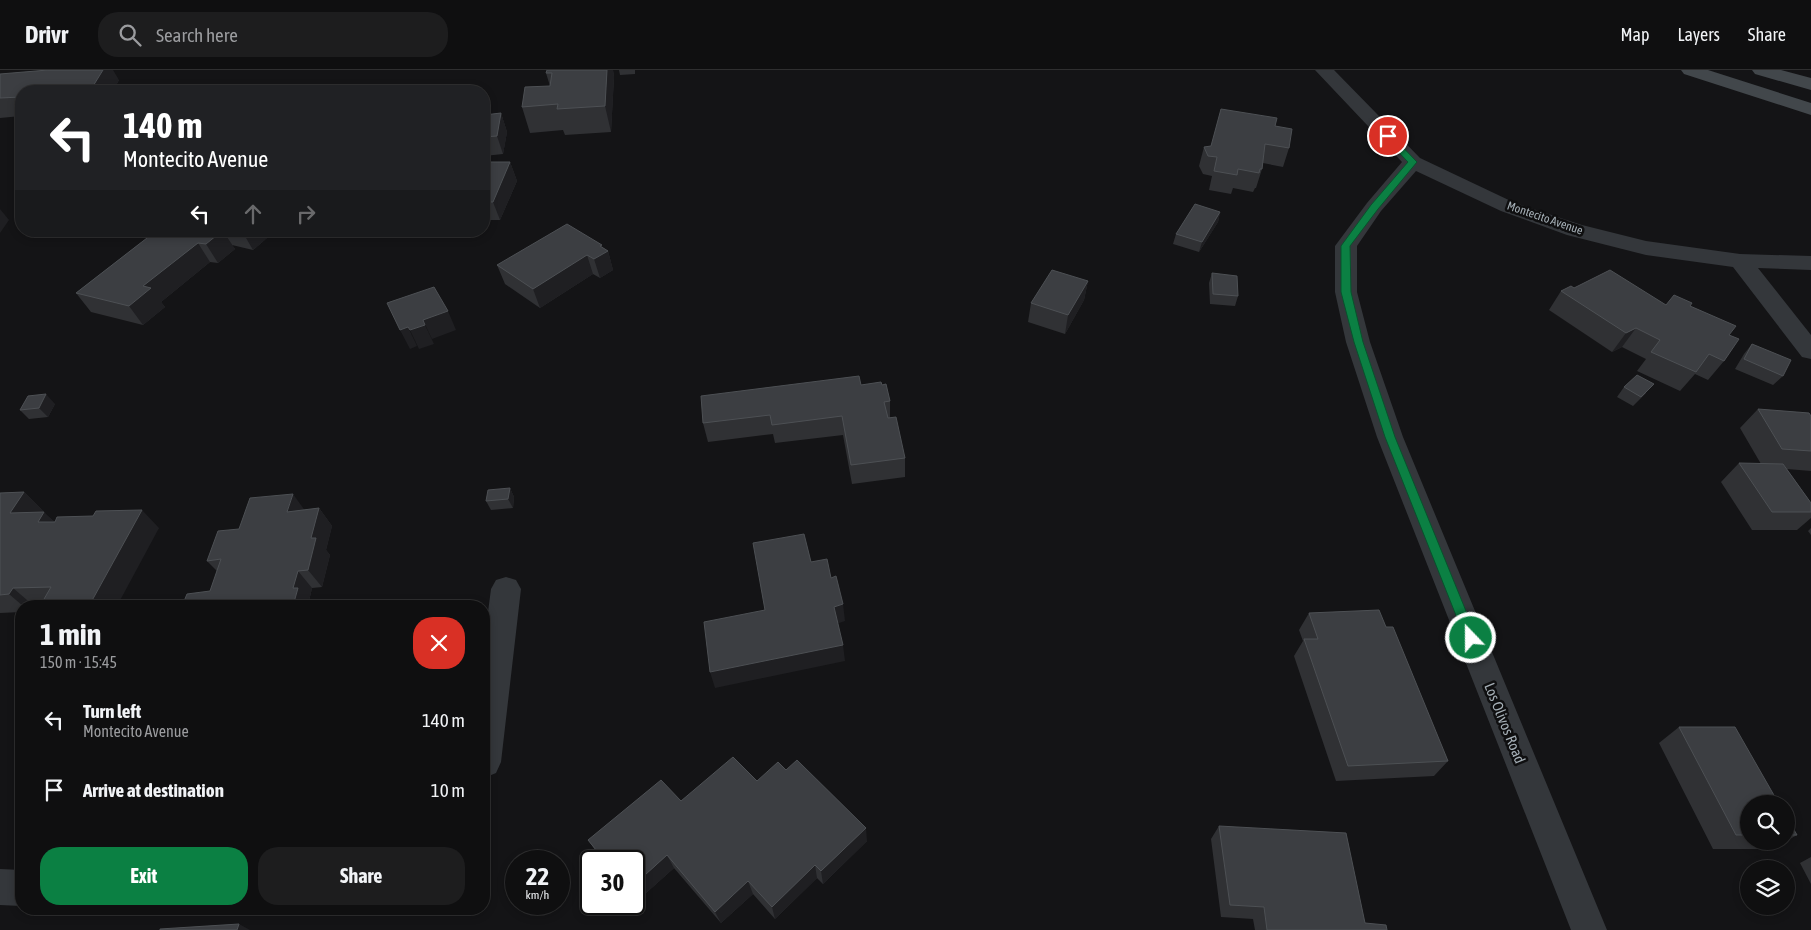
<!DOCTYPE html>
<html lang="en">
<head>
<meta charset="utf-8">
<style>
  :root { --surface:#0f0f10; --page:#1d1d1e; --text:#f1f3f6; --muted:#9b9c9f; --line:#2f2f30; --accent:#0b8043 }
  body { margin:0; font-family:"Asap Condensed",sans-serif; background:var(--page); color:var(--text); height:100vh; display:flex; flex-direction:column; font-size:19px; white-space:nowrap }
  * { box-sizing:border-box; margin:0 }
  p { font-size:16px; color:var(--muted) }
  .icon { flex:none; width:28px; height:28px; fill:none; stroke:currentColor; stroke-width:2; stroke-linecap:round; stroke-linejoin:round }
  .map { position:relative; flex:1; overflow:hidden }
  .side { position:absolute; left:15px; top:530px; width:475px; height:315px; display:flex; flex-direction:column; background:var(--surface); border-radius:20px; box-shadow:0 2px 8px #0003,0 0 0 1px var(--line) }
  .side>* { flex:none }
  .hud { position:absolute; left:15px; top:15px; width:475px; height:152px; border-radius:20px; box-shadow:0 2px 8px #0003,0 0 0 1px var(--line); background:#202124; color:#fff; overflow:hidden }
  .controls { position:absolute; left:1740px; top:725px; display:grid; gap:10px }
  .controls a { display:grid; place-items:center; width:55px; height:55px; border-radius:50%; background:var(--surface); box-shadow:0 2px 8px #0003,0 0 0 1px var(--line); font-size:25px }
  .speed { position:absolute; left:505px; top:780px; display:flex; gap:10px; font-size:25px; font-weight:700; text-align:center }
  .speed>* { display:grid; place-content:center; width:65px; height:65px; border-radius:50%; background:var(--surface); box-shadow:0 2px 8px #0003,0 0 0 1px var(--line); line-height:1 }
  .speed small { font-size:12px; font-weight:400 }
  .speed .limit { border:2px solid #111; border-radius:8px; background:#fff; color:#111 }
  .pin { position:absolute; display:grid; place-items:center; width:42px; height:42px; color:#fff; margin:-21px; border:2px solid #fff; border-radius:50%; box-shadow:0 1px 5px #0007 }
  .me { position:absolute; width:55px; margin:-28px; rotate:338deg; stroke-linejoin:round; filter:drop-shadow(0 0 4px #0008) }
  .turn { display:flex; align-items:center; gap:18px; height:105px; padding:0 25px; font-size:22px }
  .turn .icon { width:65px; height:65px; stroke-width:2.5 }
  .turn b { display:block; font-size:35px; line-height:42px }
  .lanes { display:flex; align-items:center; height:48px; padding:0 25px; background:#0003; justify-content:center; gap:25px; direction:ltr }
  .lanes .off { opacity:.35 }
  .round { display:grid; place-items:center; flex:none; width:52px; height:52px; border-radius:20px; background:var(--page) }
  .headline { display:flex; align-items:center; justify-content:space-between; height:85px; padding:0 25px }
  h1 { font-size:30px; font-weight:700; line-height:38px }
  .action { display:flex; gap:10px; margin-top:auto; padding:10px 25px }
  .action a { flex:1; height:58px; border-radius:20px; background:var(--accent); color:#fff; font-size:20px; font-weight:700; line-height:58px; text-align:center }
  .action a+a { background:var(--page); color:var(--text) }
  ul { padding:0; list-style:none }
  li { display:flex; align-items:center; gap:15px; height:70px; padding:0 25px }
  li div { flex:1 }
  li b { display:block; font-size:19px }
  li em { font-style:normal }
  header { display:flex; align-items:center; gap:30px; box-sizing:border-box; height:70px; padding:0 25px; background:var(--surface); border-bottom:1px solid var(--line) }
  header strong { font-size:24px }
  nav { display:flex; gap:28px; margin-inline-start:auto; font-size:18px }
  .search { width:350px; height:45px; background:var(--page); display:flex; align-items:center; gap:12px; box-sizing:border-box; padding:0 18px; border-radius:20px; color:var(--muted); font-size:19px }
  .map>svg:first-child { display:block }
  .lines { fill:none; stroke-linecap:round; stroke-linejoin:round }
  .street { fill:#34373b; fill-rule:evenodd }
  .secondary { fill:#42474b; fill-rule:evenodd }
  .wall { fill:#303134 }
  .shaded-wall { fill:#1f1f22 }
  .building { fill:#3c3e42; stroke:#4d5054 }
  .route { fill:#0b8043; stroke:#07532c }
  .labels { text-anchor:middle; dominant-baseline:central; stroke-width:5; stroke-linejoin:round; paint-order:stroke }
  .far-street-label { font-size:12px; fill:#a5afb6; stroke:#0f0f10 }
  .street-label { font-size:15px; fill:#a5afb6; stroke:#0f0f10 }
</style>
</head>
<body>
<header>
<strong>Drivr</strong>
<div class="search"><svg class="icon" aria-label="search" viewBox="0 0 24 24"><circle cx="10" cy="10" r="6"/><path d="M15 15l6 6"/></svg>Search here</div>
<nav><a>Map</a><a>Layers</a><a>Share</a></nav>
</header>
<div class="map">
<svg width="1811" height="860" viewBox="0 0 1811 860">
  <rect width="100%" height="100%" fill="#141416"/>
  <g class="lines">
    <path class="street" d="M1315,0H1334L1420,88L1515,133L1582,155L1646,171L1740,184L1811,186V200L1758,198L1811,265V289L1802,287L1733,197L1646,185L1567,165L1501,141L1416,101L1381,141L1357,176V222L1370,272L1403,367L1607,860H1571L1377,367L1346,272L1335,222V176L1367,133L1402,92Z
      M506,507L516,510L521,519L501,692L496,703L484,708V573L491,519L496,510Z
      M0,799L21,800V836L0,835Z"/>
    <path class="secondary" d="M1681,0H1708L1811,33V45L1684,4Z
      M1752,0H1781L1811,8V20L1755,4Z"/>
  </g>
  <path class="wall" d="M613,0L614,7L611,62L565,65L563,60L530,63L522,37L550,16L546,3Z
    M619,0H635V4L620,5Z
    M0,4L119,10L113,21H21V46L0,48Z
    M501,43L507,62L503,84L484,86V45Z
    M1275,56L1289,78L1283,97L1263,93L1262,99L1256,118H1255L1253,122L1233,118L1231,124L1209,120L1212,106L1203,104L1199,96L1204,77L1211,76Z
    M484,92H510L517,111L500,150H484Z
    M1220,142L1218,152L1199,182L1173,174L1176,164Z
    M156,161H275L253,180L232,175L235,179L218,193L210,192L161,232L165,237L143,255L91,242L76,223Z
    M602,175V177L608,181L613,200L600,208L593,204L540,238L505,214L497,195Z
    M1212,203L1238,226L1235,236L1210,234L1209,213Z
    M1088,211L1084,230L1065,264L1028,252L1031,233Z
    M1574,218L1666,235L1690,236L1729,265L1724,291L1708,310L1695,304L1680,321L1637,301L1646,289L1622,277L1612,282L1549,240L1561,221Z
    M1752,274L1783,306L1773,315L1735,299L1744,284Z
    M861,315H882L890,331V348L905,388V407L852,414L843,365L775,373L773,364L708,372L703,353Z
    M1624,317L1646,323L1633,336L1617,327Z
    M55,334L48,347L29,349L20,340Z
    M1758,339L1811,346V401L1787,399L1811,433V448L1797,460H1752L1721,412L1739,393L1761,394L1740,358Z
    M510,418L514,427L513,438L491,440L486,431Z
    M24,422L43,441L42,442L55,452L159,458L40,535L21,536V542L0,543V423Z
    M319,438L332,456L326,480L330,485L322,517L312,518L309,531L312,535V536H182L210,521L217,501L207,491L239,459L305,440Z
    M1811,458V465L1808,461Z
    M1309,543L1386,557L1448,691L1434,706L1336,711L1294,586L1303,571L1299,560Z
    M1679,657L1749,734V771H1786V746L1797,765L1772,779H1713L1659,673Z
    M786,700L867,771L823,814L817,808L775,849L753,824L721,853L674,798L636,832L634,829V791H603L588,770L681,731L757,711Z
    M1219,756L1365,853L1387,860H1255L1253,849L1221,847L1211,769Z
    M1811,787V814L1800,793Z"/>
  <path class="shaded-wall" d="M103,0H113L119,10L113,21H90Z
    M607,0H613L614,7L611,62L605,36Z
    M501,43L507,62L503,84L497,66Z
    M510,92L517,111L500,150L493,132Z
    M0,139L9,150L0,163Z
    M1220,142L1218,152L1199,182L1202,172Z
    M216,161H223L235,179L218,193L206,174Z
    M242,161H275L253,180Z
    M198,173L210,192L161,232L165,237L143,255L129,236L143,216Z
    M602,175L604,183L608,181L613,200L600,208L594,189L600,176Z
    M587,185L593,204L540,238L533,219Z
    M1088,211L1084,230L1065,264L1068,245Z
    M448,241L456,260L432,269L423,250Z
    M425,255L434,274L419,279L410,260Z
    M408,257L417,276L410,279L400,260Z
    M1636,258L1622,277L1612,282L1626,263Z
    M46,324L55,334L48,347L39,338Z
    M510,418L514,427L513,438L508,429Z
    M24,422L43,441L30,461L10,443Z
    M293,424L306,442H287Z
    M319,438L332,456L326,480L330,485L322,517L308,500L311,468Z
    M142,440L159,458L117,536H89Z
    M44,442L63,460L38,452Z
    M298,501L312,518L309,531L312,535V536H293V518Z
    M13,518L34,536H23L9,524Z
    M843,534L845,551L836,554L834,537Z
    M843,575L845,591L715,618L710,602Z
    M866,758L867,771L823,814L821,801Z
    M667,785L674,798L636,832L634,828V815Z
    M815,795L817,808L775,849L772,837Z
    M748,811L753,824L721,853L715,842Z
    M239,854L250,860H237Z"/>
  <path class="building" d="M48,0H103L90,21H21V27L0,28V4Z
    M547,0H607L605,36L557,39L558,34L522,37L525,17L550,16L552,3H546Z
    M1221,39L1277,48L1275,56L1292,59L1289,78L1265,74L1262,99H1260L1259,103L1238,99L1237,105L1214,101L1217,87L1208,86L1204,77L1211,76Z
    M501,43L497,66L484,67V45Z
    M484,92H510L493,132H484Z
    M1195,134L1220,142L1202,172L1176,164Z
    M567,154L602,175L600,176L608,181L594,189L587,185L533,219L497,195Z
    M156,161H222L206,174L198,173L143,216L151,218L129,236L76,223Z
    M1052,200L1088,211L1068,245L1031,233Z
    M1610,200L1666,235L1674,225L1692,233L1690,236L1736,256L1729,265L1739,269L1724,291L1709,284L1696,302L1651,282L1660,270L1636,258L1626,263L1561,221L1571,216L1574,218Z
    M1212,203L1237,206L1238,226L1213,224Z
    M434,217L448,241L423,250L425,255L410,260L408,257L400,260L387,233Z
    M1752,274L1791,290L1783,306L1744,289Z
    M1637,305L1654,314L1641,327L1624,317Z
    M859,306L861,315L881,312L882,315L886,314L890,331L884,332L888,348L896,347L905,388L851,395L842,346L772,355L770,345L703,353L701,326Z
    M46,324L39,338L20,340L28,326Z
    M1758,339L1809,343L1811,346V381L1782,379Z
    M1739,393L1783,394L1811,433V442H1772Z
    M510,418L508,429L486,431L488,420Z
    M24,422L10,443L44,442L38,452H55L57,447L93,446L96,441L142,440L89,536H40L51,517L13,518L9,524L0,525V423Z
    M293,424L287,442L319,438L311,468H316L308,500L298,501L293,518H298L293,536H182L187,524L210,521L221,489L207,491L218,461L239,459L250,428Z
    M804,464L811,492L827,489L831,508L836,506L843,534L834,537L843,575L710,602L704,552L765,540L753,473Z
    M1379,540L1386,557H1393L1448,691L1348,696L1304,569H1318L1309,543Z
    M1679,657H1735L1779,734H1749V765H1736Z
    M733,687L757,711L778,692L786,700L797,690L866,758L821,801L815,795L772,837L748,811L715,842L667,785L634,815V791H605L588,770L661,710L681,731Z
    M1786,746L1797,765H1786Z
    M1219,756L1346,763L1365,853L1386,855L1387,860H1267L1264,837L1230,835Z
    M239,854L237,860H160V859Z"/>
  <path class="route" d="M1385,64H1390L1417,92L1378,139L1350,176L1351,222L1363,272L1395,367L1477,568L1476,571L1471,573L1467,571L1465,568L1385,367L1354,272L1341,222V176L1371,135L1408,92L1385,68Z"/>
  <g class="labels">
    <g class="far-street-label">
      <text transform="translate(1545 148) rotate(19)">Montecito Avenue</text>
    </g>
    <g class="street-label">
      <text transform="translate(1505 653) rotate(68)">Los Olivos Road</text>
    </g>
  </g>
</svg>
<div class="controls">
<a><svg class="icon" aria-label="search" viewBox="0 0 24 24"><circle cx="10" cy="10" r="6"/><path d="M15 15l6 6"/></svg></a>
<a><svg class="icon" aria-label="layers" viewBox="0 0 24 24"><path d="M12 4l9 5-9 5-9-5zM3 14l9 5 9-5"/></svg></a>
</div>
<div class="speed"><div>22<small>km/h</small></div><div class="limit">30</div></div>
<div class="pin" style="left:1388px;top:66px;background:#d93025"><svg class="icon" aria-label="arrive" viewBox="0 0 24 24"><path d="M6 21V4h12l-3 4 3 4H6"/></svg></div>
<svg class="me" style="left:1471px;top:568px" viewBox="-20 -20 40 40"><circle r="17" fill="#0b8043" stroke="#fff" stroke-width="3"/><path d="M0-11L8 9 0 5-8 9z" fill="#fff"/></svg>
<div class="hud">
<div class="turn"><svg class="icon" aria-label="left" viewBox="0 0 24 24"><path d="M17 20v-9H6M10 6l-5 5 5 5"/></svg><div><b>140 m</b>Montecito Avenue</div></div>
<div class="lanes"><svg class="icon" aria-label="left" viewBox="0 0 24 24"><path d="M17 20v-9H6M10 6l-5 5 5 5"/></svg><svg class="icon off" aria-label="ahead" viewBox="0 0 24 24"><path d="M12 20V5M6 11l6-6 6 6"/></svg><svg class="icon off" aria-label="right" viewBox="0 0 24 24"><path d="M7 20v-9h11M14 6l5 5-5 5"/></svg></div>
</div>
<section class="side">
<div class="headline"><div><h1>1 min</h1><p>150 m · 15:45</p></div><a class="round" style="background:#d93025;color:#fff"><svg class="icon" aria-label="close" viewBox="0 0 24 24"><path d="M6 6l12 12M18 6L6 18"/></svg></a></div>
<ul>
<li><svg class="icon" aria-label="left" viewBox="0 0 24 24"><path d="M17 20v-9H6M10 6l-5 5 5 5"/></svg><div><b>Turn left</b><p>Montecito Avenue</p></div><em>140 m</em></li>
<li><svg class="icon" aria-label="arrive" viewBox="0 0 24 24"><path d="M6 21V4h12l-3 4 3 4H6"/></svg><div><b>Arrive at destination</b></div><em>10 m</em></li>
</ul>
<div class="action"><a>Exit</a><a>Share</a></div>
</section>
</div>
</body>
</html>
